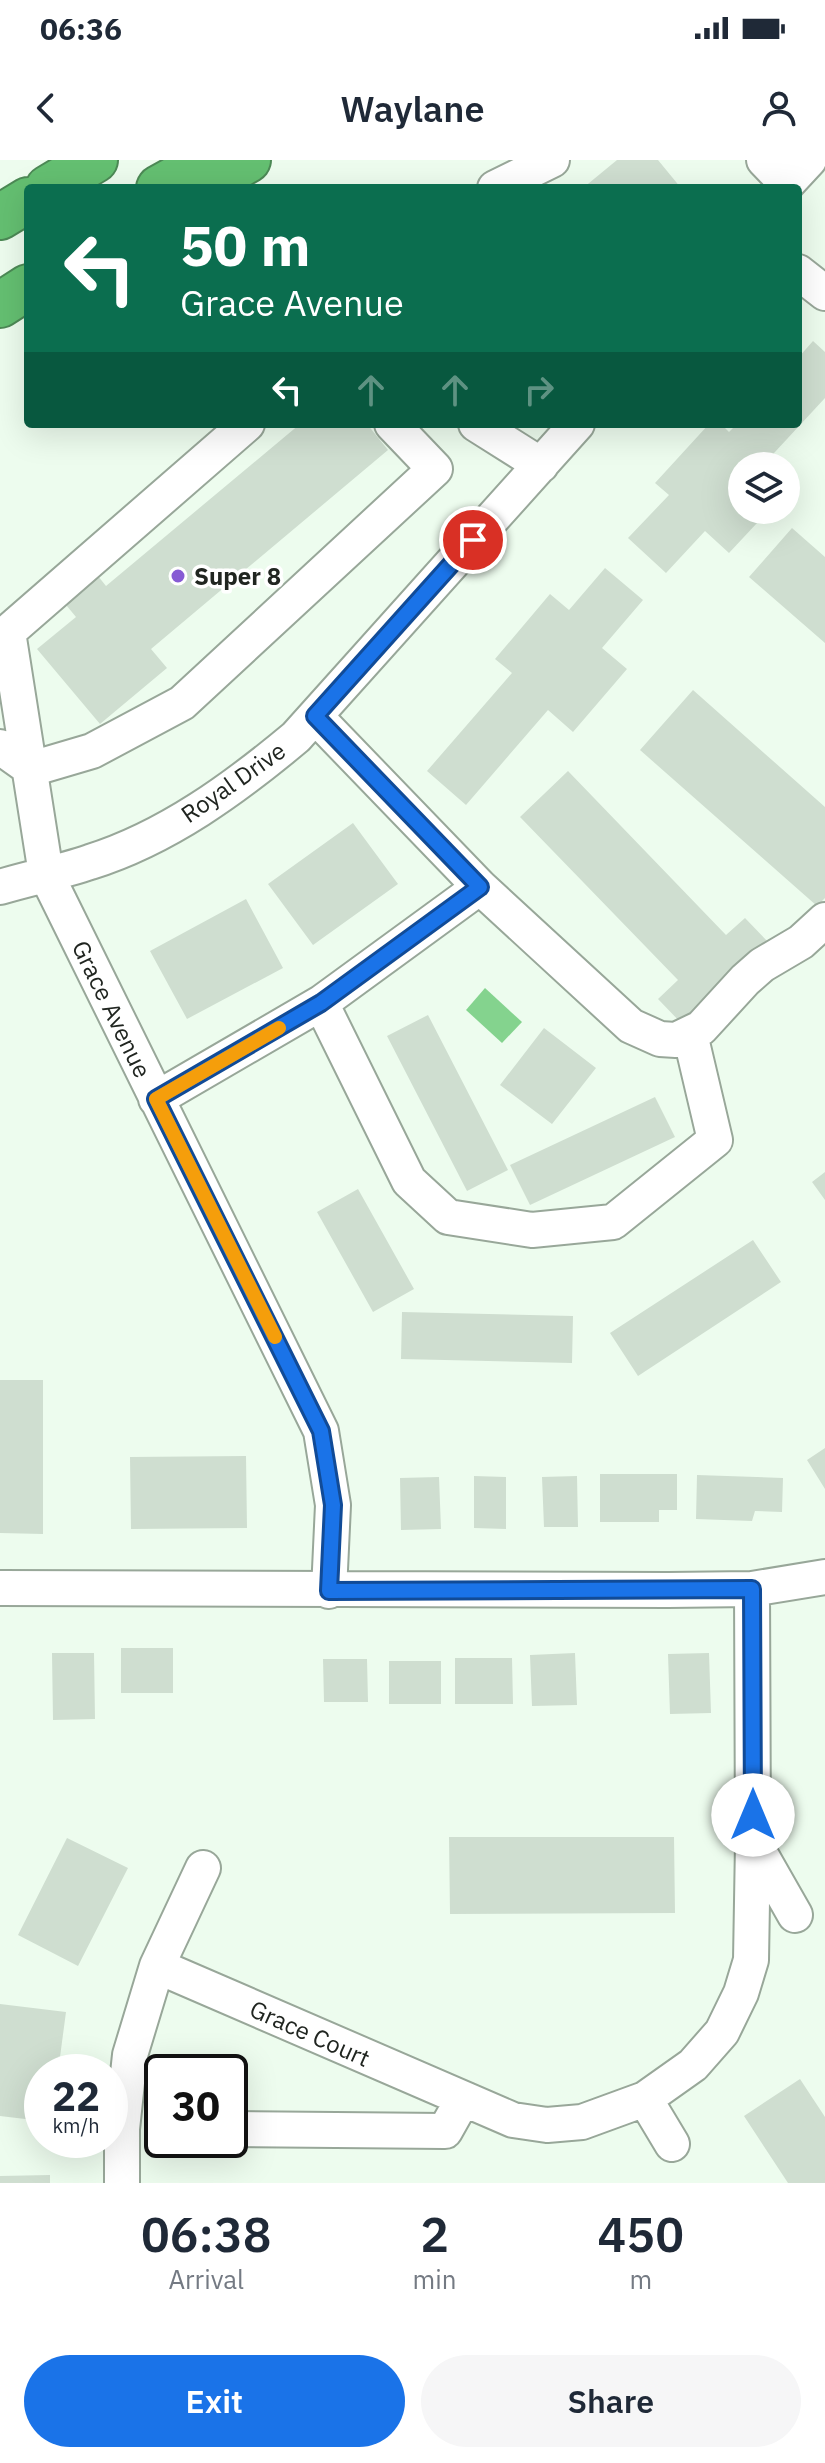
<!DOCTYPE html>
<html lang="en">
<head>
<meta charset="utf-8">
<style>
  :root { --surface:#fff; --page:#f6f6f7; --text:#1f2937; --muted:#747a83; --accent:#1a73e8 }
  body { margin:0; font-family:"IBM Plex Sans",sans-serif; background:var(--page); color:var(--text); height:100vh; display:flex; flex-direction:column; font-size:30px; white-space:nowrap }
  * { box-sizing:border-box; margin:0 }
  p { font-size:26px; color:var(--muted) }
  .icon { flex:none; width:44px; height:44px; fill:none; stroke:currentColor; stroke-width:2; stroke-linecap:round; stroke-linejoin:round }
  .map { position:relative; height:2023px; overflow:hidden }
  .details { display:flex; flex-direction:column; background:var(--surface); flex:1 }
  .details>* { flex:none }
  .guide { position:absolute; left:24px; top:24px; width:778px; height:244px; border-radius:8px; box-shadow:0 8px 32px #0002; background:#0b6e4f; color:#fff; overflow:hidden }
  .tools { position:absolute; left:728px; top:292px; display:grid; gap:16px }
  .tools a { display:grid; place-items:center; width:72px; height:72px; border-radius:50%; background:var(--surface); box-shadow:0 8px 32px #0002; font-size:40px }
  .speed { position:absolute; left:24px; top:1894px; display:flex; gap:16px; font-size:40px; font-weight:700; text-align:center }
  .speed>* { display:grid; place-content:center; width:104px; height:104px; border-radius:50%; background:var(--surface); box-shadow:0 8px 32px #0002; line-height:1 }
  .speed small { font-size:20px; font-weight:400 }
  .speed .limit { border:4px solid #111; border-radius:12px; background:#fff; color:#111 }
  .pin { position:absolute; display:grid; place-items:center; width:68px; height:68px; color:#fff; margin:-34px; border:4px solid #fff; border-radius:50%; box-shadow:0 2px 8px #0007 }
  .me { position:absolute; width:88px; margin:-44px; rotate:0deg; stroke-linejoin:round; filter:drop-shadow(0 0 6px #0008) }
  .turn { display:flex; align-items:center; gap:28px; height:168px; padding:0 24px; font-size:36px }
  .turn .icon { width:104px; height:104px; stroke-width:2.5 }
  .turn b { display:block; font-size:56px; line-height:68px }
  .lanes { display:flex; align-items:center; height:76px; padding:0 24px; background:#0003; justify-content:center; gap:40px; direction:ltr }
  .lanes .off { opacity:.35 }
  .eta { display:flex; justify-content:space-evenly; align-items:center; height:136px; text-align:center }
  .eta b { font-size:48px; font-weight:600; line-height:56px }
  .button { display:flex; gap:16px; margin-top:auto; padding:16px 24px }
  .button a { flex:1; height:92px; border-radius:48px; background:var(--accent); color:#fff; font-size:32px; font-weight:600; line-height:92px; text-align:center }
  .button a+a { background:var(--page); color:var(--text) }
  .status { display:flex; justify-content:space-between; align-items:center; height:56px; padding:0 40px; background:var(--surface); direction:ltr }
  .status svg { height:22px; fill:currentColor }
  header { display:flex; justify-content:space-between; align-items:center; height:104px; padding:0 24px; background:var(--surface); font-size:36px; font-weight:600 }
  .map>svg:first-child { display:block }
  .water { fill:#84d38e }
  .building { fill:#cfded0 }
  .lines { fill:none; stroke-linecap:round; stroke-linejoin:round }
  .minor-casing { stroke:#98a799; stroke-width:38 }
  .highway-casing { stroke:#4c8955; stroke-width:48 }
  .minor { stroke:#fff; stroke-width:34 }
  .highway { stroke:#64bf71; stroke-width:44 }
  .route-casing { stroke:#114b97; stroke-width:20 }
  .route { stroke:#1a73e8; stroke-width:14 }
  .slow { stroke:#f59e0b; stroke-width:14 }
  .poi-dot { fill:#875bd4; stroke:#fff; stroke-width:3 }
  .labels { text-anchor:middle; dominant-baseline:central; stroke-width:7; stroke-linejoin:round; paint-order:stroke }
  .poi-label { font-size:24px; font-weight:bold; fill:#202520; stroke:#fff; text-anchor:start }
  .street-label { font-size:24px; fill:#202520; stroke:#fff }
</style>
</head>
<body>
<div class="status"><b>06:36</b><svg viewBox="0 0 49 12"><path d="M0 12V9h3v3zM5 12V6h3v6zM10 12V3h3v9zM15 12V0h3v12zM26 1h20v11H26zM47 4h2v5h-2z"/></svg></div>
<header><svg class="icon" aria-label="back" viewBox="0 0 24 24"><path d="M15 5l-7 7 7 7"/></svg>Waylane<svg class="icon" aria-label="person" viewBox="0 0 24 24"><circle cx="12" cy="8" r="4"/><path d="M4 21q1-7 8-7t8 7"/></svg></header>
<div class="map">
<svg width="825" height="2023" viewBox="0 0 825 2023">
  <rect width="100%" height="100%" fill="#edfcee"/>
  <path class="water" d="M485,828L522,862L502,883L466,850Z"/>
  <path class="building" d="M617,0H658L681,28H583Z
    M813,181L825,192V238L762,306H742V350H769L729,393L705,371L666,413L628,378L669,335L655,323L709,264H721L729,272L737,264H798V198Z
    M300,264H367L388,290L151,489L167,508L100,564L37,489L76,457L57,434L90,406L106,426Z
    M792,368L825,397V483L749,417Z
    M605,408L643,440L602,488L627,509L573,572L548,550L466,645L427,611L512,513L495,499L550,434L569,450Z
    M693,530L825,647V738L817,746L640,590Z
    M568,611L726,775L745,758L770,784L684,866L658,839L678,820L520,657Z
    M353,663L398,724L313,785L268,724Z
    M246,739L283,808L187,859L150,791Z
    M428,855L508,1010L467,1031L387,876Z
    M544,868L596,908L552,964L500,925Z
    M655,937L675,977L530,1045L510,1005Z
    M825,1012V1040L812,1022Z
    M358,1029L414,1129L373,1152L317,1052Z
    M753,1080L781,1122L638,1216L610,1173Z
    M402,1152L573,1156L572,1203L401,1199Z
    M0,1220H43V1374L0,1373Z
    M825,1288V1329L807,1300Z
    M246,1296L247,1368L131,1369L130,1297Z
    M600,1314H677V1350H659V1362H600Z
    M697,1315L783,1318L782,1352L755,1351L752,1361L696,1359Z
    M474,1316L506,1317V1369L474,1368Z
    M577,1316L578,1367H544L542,1317Z
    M439,1317L441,1369L401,1370L400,1318Z
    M121,1488H173V1533H121Z
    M52,1493H94L95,1559L53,1560Z
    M575,1493L577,1545L532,1546L530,1495Z
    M709,1493L711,1553L670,1554L668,1494Z
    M455,1498H512L513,1544H455Z
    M323,1499H367L368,1542H324Z
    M389,1501H441V1544H389Z
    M449,1677H674L675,1753L450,1754Z
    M67,1678L128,1708L78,1806L18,1775Z
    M0,1844L66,1852L58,1912H42V1961L0,1956Z
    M800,1919L825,1957V2023H788L744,1956Z
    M50,2015V2023H0V2016Z"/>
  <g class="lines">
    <defs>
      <path id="minor" d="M764,0L787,24
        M495,28L552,0
        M783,28L809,0
        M798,112L825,133
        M247,264L8,472L46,714L321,1271L333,1345L329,1431
        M476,264L541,305
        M315,556L480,727L631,866L660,879L676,880L701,868L745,820L762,805L801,782L825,760
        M0,587L31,609L92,591L182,543L435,309L392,264
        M0,727C30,718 61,712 90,702C167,678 235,628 296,577L577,264
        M321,843L409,1021L448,1057L532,1070L613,1062L715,980L690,874
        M156,939L321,843L480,727
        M0,1428L668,1430L752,1429L825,1417
        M754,1683L795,1755
        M157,1806L513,1960L547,1965L582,1962L645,1939L693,1905L722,1872L741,1833L751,1800L753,1683L752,1429
        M645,1939L672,1984
        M230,1969L445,1971L463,1939
        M122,2023V1969L130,1895L157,1806L203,1708"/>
      <path id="highway" d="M48,28L95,0
        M159,28L209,0
        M200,28L248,0
        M0,57L28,40
        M0,145L28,127"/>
    </defs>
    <use href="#minor" class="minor-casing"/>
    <use href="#highway" class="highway-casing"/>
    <use href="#minor" class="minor"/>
    <use href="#highway" class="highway"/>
  </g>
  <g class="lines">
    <defs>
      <path id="route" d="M473,380L315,556L480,727L321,843L156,939L321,1271L333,1345L329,1431L752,1429L753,1655"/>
    </defs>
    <use href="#route" class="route-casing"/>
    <use href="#route" class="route"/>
    <path class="slow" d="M275,1177L156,939L279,868"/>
  </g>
  <circle class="poi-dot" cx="178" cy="416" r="8"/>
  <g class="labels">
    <g class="poi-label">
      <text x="194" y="416">Super 8</text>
    </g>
    <g class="street-label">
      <text transform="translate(233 622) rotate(-35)">Royal Drive</text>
      <text transform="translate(112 849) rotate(64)">Grace Avenue</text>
      <text transform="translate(310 1873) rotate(24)">Grace Court</text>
    </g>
  </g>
</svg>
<div class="tools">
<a><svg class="icon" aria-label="layers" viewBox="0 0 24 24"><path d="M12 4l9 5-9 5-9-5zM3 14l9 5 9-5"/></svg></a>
</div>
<div class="speed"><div>22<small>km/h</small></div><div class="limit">30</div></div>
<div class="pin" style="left:473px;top:380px;background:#d93025"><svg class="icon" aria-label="arrive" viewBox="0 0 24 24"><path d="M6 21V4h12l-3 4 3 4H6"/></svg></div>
<svg class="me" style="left:753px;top:1655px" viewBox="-20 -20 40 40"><circle r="19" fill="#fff"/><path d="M0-13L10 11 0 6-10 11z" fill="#1a73e8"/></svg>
<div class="guide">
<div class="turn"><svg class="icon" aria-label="left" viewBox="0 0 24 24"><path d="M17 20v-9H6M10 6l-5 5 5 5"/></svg><div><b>50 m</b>Grace Avenue</div></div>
<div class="lanes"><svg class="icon" aria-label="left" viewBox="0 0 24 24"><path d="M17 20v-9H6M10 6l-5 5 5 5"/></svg><svg class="icon off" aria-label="ahead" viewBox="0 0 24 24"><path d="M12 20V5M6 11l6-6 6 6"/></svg><svg class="icon off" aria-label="ahead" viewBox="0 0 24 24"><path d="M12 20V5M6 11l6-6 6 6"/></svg><svg class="icon off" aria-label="right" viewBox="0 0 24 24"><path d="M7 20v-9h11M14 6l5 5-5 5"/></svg></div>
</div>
</div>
<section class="details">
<div class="eta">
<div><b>06:38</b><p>Arrival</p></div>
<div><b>2</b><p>min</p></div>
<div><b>450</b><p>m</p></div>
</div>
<div class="button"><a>Exit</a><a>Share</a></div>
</section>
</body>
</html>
